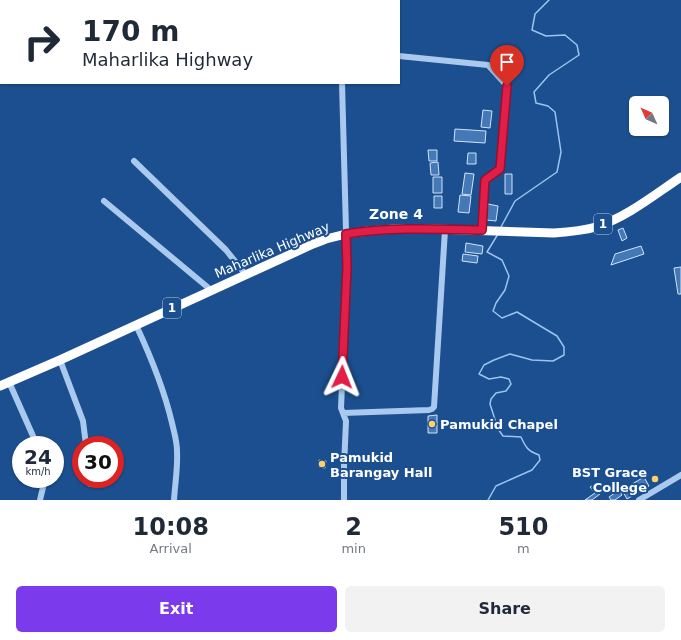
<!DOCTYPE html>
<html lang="en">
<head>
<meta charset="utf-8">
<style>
  :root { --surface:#fff; --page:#f2f2f3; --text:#1f2937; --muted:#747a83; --accent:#7c3aed }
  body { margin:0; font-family:"DejaVu Sans",sans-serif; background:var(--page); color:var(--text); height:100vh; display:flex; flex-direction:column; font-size:15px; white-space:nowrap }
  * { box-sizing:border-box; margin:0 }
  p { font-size:13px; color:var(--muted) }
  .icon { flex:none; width:22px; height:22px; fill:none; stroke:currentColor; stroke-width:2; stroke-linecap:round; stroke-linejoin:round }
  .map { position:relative; height:500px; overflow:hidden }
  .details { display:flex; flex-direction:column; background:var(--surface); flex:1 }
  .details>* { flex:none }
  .guide { position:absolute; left:0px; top:0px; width:400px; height:84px; box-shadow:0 1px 3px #0004; background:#fff; color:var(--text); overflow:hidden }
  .needle { width:26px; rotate:315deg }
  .tools { position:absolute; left:629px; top:96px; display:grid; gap:8px }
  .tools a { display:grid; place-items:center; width:40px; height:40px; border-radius:6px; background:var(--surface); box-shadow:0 1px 3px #0004; font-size:20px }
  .speed { position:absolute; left:12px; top:436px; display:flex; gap:8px; font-size:20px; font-weight:700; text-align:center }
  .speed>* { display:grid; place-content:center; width:52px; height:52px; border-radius:50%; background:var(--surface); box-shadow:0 1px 3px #0004; line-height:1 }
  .speed small { font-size:10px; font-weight:400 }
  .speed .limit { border:6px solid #d22; background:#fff; color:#111 }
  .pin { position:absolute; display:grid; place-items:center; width:34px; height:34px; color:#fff; margin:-41px -17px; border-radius:50% 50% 50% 0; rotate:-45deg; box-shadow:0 0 4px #0007 }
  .pin .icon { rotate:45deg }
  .me { position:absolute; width:44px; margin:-22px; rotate:2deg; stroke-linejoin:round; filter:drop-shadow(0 0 3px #0008) }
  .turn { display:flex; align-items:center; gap:14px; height:84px; padding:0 16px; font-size:18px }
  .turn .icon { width:52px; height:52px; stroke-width:2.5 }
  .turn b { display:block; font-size:28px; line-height:34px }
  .eta { display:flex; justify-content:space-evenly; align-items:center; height:68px; text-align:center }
  .eta b { font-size:24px; font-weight:800; line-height:28px }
  .cta { display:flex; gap:8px; margin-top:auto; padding:8px 16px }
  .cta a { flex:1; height:46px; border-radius:6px; background:var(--accent); color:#fff; font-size:16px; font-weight:800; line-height:46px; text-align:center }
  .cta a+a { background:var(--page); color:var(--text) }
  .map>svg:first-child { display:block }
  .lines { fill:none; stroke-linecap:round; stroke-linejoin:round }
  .stream { stroke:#9cc4f0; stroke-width:1.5 }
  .building { fill:#4478b7; stroke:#cfe3fa }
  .minor { stroke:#a9c9ee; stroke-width:6 }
  .highway { stroke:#fff; stroke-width:9 }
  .route-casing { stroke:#92132f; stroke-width:10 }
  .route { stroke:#e11d48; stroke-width:7 }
  .poi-dot { fill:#ffd166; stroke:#1b4f8f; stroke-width:1.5 }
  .labels { text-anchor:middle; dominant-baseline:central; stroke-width:4; stroke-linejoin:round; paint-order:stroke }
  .shield { fill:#1b4f8f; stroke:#bbcadd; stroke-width:1 }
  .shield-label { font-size:12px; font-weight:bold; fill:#fff }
  .street-label { font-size:13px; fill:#fff; stroke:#1b4f8f }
  .poi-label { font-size:13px; font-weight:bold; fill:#fff; stroke:#1b4f8f; text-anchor:start }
  .neighbourhood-label { font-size:14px; font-weight:bold; fill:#fff; stroke:#1b4f8f }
</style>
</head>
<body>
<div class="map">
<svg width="681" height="500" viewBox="0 0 681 500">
  <rect width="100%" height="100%" fill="#1b4f8f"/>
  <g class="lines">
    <path class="stream" d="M501,227L515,201L557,172L561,152L555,112L548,106L536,103L534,92L549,75L579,55L577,45L565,35L546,36L532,30L535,14L549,0
      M488,500L496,486L532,470L540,460L539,455C528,451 526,448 521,437L503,436L498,429L490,404L491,399L496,393L506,391L511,384L509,379L501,377L489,379L479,374L484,365L494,360L510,354L532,360L553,361L564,355V347L557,336L517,312L502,318L493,311L496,303L505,290L509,276L502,260L487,252L498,234"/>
  </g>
  <path class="building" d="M483,110L492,111L490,128L481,127Z
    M455,129L486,131L485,143L454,141Z
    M428,150H437V161H429Z
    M468,153H476V164H467Z
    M438,162L439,175H431L430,163Z
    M465,173L474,174L471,195L462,194Z
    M505,174H512V194H505Z
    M433,177H442V193H433Z
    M460,195L471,196L469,213L458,212Z
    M434,196H442V208H434Z
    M488,204L498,206L496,221L486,220Z
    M623,228L627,238L622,241L618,230Z
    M466,243L483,246L482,254L465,252Z
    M641,246L644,254L611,265L615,254Z
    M463,254L478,256L477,263L462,261Z
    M681,267V294H678L674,268Z
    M437,415V433H428V416Z
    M319,460L326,461L325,468L319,467Z
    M644,477L649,486L627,499L622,490Z
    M594,485L600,494L592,500H585L595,493L590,487Z
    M619,490L622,495L615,500H611L609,497Z"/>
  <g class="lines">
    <path class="minor" d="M337,0V1
      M399,56L488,65L507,86L500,169L485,180L482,230
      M342,83L347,267L341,408L346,421L344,466V500
      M134,161L226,250L246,275
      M104,201L211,290
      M136,325C151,357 164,389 172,423C174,432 177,441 177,451C178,467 175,484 174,500
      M60,360L83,421L86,445
      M9,382L37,445
      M343,413L429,410L432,409L434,407L445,230
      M89,479L90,484
      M40,500L45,479
      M639,500L681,475"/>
    <path class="highway" d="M0,386L60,360L313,244L326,239L346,234L368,231L394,229H434L554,233C568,232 582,231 596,227C627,217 654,195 681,177"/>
  </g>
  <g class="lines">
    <defs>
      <path id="route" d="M342,377L347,267L346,234C391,227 436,229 482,230L485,180L500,169L507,86"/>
    </defs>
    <use href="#route" class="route-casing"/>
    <use href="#route" class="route"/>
  </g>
  <g class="poi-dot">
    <circle cx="432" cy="424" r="4"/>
    <circle cx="322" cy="464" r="4"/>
    <circle cx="655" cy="479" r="4"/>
  </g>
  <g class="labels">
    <g class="shield">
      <rect x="594" y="214" width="18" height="20" rx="3"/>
      <rect x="163" y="298" width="18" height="20" rx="3"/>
    </g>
    <g class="shield-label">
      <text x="603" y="224">1</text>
      <text x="172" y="308">1</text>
    </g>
    <g class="street-label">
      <text transform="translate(272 250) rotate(-23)">Maharlika Highway</text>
    </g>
    <g class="poi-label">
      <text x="440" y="424">Pamukid Chapel</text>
      <text x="330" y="457">Pamukid<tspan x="330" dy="15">Barangay Hall</tspan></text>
      <text x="647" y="472" text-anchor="end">BST Grace<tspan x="647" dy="15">College</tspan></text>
    </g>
    <g class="neighbourhood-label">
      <text x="396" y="214">Zone 4</text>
    </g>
  </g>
</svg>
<div class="tools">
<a><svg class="needle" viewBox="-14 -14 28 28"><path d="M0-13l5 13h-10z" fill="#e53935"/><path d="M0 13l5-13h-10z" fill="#747a83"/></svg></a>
</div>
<div class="speed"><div>24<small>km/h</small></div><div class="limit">30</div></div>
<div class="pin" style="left:507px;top:86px;background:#d93025"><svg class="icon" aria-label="arrive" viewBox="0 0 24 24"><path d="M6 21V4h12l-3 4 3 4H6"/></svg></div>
<svg class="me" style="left:342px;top:377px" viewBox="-20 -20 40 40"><path d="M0-17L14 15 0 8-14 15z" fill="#e11d48" stroke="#fff" stroke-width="4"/></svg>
<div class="guide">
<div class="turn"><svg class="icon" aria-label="right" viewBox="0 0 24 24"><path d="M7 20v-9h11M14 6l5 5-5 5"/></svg><div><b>170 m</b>Maharlika Highway</div></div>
</div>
</div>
<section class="details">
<div class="eta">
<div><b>10:08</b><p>Arrival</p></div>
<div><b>2</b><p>min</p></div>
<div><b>510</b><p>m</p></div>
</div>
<div class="cta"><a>Exit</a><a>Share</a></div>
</section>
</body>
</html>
